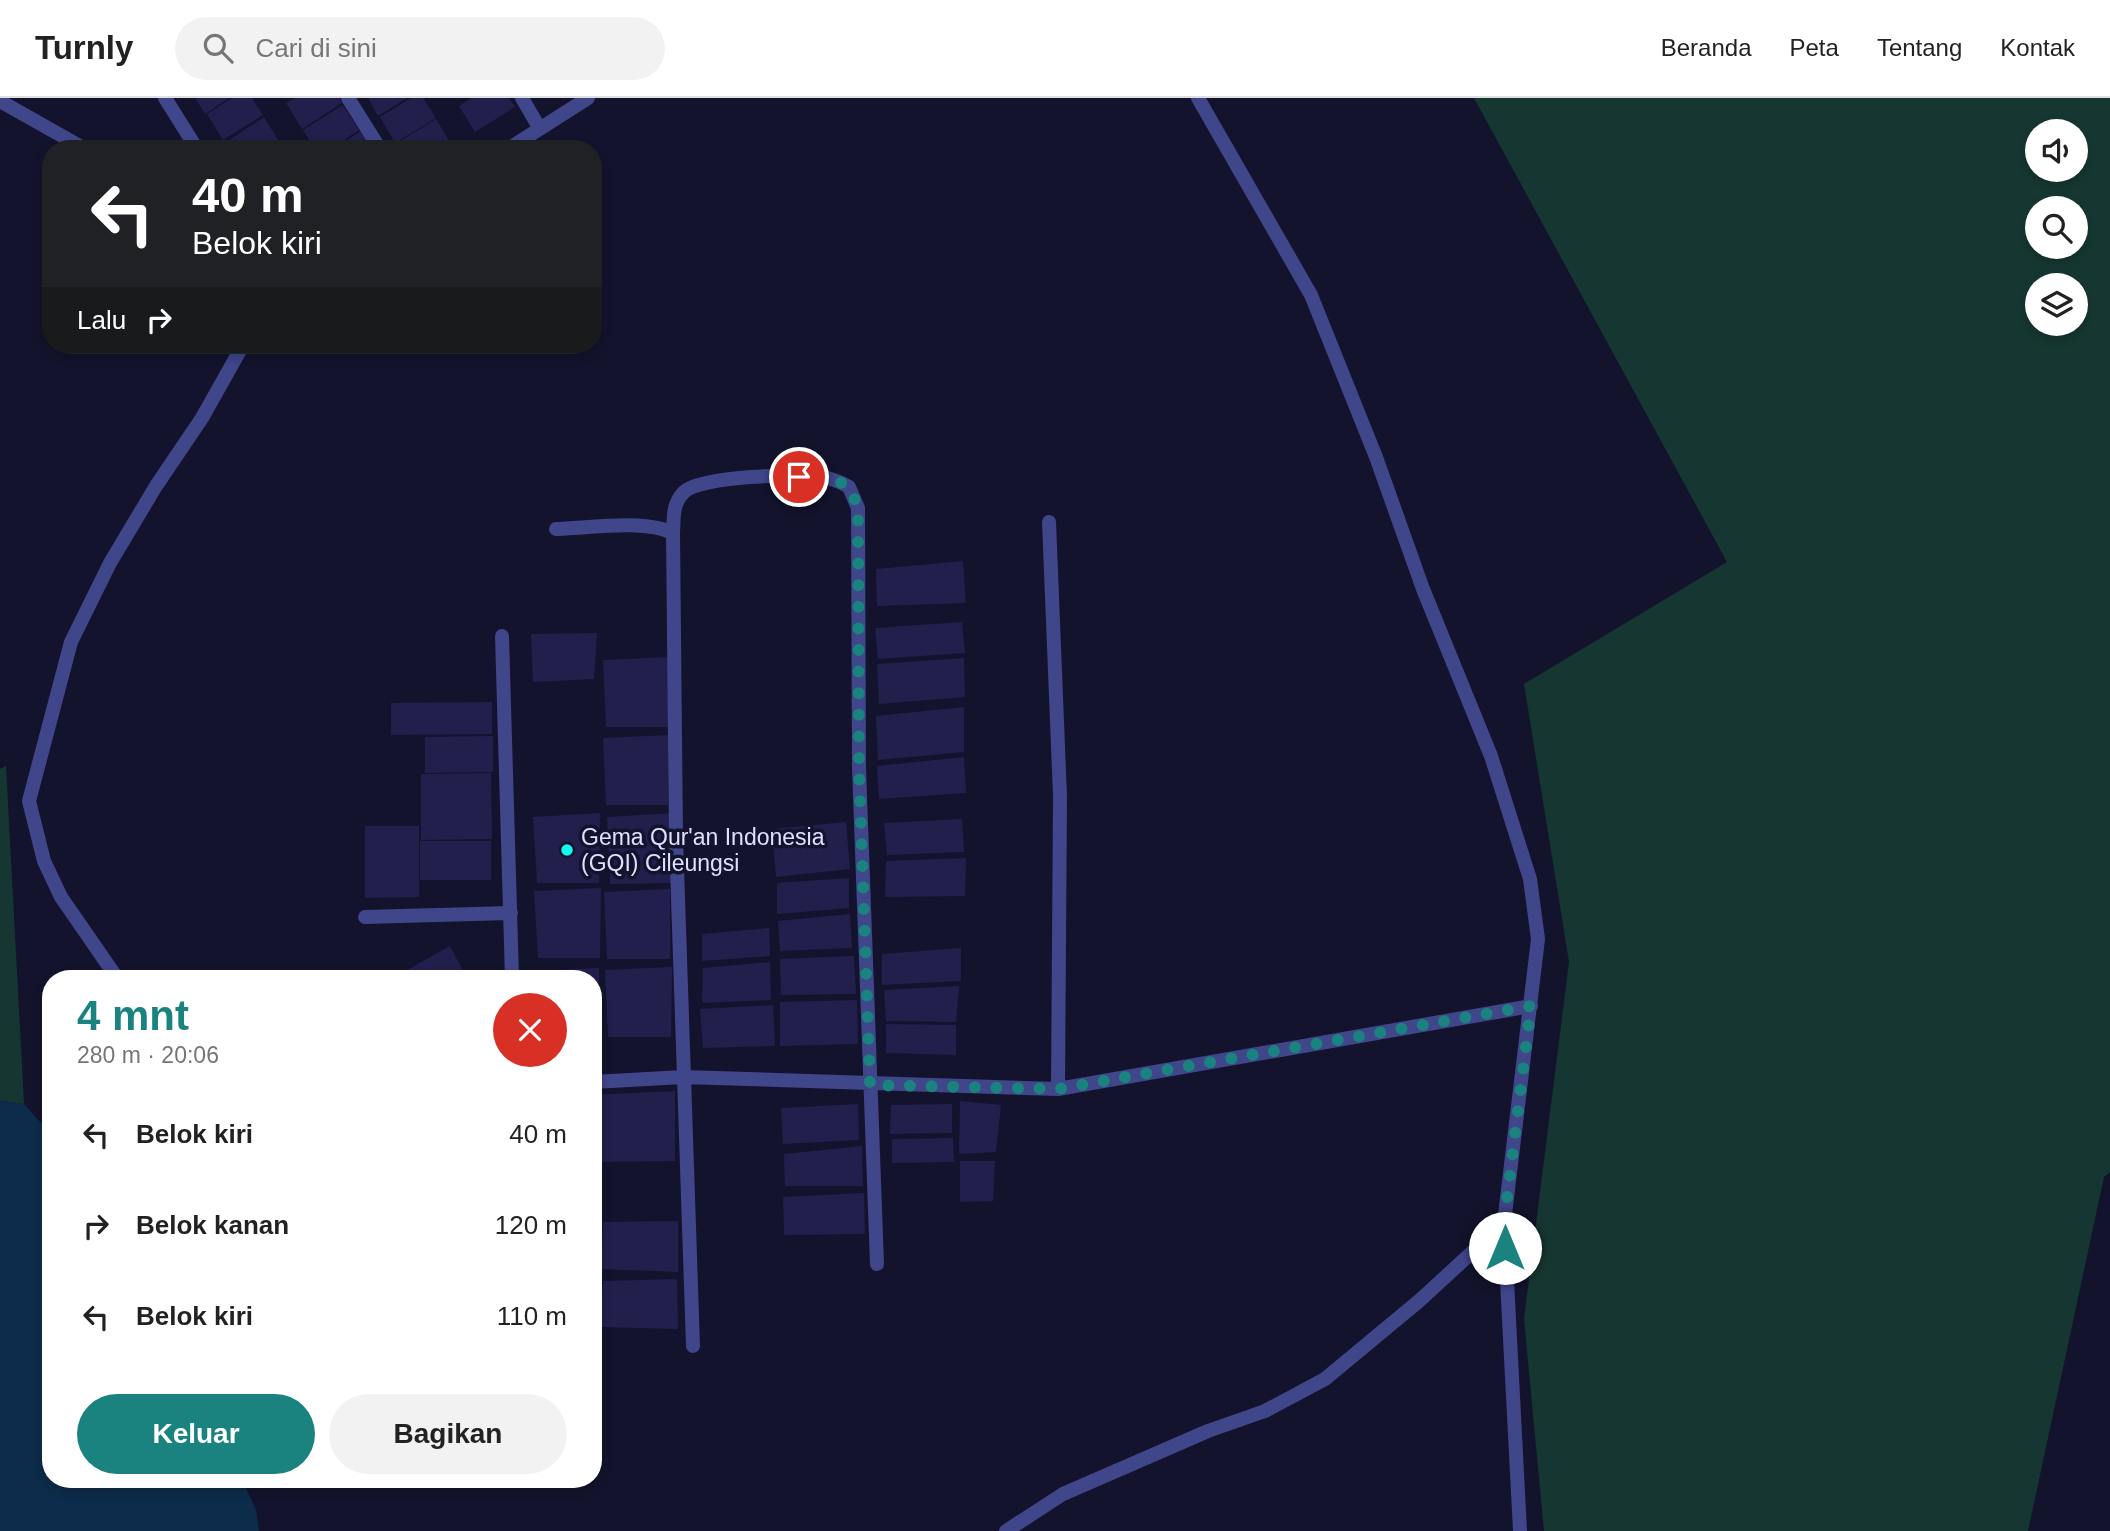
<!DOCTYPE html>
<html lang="id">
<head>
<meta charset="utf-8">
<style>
  :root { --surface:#fff; --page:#f2f2f2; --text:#222; --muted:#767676; --line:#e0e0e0; --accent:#1a837f }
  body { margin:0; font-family:Helvetica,sans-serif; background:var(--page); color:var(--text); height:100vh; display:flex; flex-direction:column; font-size:26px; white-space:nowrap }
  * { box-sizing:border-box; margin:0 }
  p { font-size:23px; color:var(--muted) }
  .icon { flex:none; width:38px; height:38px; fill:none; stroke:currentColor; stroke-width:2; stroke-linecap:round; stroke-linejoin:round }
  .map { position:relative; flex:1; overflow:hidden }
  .drawer { position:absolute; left:42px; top:872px; width:560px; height:518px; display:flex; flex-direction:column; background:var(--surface); border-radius:28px; box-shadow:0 4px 10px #0003 }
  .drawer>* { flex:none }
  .hud { position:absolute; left:42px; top:42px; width:560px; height:214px; border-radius:28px; box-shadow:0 4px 10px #0003; background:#202124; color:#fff; overflow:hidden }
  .buttons { position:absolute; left:2025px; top:21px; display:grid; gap:14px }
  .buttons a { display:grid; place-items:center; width:63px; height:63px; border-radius:50%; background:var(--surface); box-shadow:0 4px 10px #0003; font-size:35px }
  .pin { position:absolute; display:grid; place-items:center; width:60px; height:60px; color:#fff; margin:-30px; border:4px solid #fff; border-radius:50%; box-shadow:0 2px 7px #0007 }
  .me { position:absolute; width:77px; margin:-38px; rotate:0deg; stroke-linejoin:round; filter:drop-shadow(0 0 5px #0008) }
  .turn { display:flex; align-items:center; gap:24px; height:147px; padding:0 35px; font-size:32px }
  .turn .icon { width:91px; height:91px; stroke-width:2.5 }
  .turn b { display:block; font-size:49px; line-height:60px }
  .then { display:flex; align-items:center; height:66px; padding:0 35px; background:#0003; gap:14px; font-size:26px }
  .round { display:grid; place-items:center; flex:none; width:74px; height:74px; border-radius:37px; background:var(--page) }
  .summary { display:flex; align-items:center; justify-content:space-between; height:119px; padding:0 35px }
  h1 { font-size:42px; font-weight:700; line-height:52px; color:var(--accent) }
  .button { display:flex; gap:14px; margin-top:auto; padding:14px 35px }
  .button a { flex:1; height:80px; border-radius:42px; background:var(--accent); color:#fff; font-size:28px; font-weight:700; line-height:80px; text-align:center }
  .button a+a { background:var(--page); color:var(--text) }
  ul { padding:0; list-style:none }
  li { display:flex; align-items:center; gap:21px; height:91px; padding:0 35px }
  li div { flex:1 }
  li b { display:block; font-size:26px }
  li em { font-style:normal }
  header { display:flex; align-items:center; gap:42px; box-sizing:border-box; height:98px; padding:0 35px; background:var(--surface); border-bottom:2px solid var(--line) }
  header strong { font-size:33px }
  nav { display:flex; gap:38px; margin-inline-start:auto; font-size:24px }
  .search { width:490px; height:63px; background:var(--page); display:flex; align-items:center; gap:18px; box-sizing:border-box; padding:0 24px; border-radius:38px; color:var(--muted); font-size:26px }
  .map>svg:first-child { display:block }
  .green { fill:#163731; fill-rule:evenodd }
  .water { fill:#0d2c4b }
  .building { fill:#221f4d }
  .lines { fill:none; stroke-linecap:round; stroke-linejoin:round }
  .lane { stroke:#3f468a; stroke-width:14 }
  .street { stroke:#3f468a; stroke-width:14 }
  .route { stroke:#1a837f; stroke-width:12; stroke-dasharray:0 21.6 }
  .poi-dot { fill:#10f9f0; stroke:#13132d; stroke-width:2.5 }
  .labels { text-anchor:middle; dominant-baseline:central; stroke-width:7; stroke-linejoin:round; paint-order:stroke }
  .poi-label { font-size:23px; fill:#dfe0fe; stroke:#13132d; text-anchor:start }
</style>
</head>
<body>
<header>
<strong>Turnly</strong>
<div class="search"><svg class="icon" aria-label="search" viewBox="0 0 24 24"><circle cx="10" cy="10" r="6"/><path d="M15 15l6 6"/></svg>Cari di sini</div>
<nav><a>Beranda</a><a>Peta</a><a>Tentang</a><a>Kontak</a></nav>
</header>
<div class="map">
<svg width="2110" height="1433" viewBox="0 0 2110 1433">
  <rect width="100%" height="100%" fill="#13132d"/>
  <path class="green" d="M1474,0H2110V1074L2104,1079L2028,1433H1544L1524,1221L1569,864L1524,586L1727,464ZM2037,33H2076V72H2037ZM2037,110H2076V149H2037ZM2037,187H2076V226H2037Z
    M6,668L24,1006L0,1003V671Z"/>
  <path class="water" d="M0,1003L24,1006L51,1036V1381H242L256,1412L259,1433H0Z"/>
  <path class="building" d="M195,0H229L205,16Z
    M232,0H252L263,17L223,42L207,16Z
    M295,0H339L342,5L302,31L286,5Z
    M368,0H407L378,18Z
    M411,0H423L436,20L395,45L380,19Z
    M471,0H509L515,9L475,34L459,8Z
    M343,7L359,32L330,51H315L303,32Z
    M264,19L280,45L271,51H228L225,45Z
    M436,21L452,48L447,51H399L396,46Z
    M361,33L372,51H333Z
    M963,463L966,505L877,508L876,471Z
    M962,524L965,555L878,561L875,530Z
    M597,535L594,581L533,584L531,536Z
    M670,559L669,629H606L603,562Z
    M964,560L965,599L879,606L877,566Z
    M492,604V636L391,637V605Z
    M964,609V654L878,662L876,618Z
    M669,637L668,707H606L603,640Z
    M493,638V674L425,675V639Z
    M964,659L966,695L879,701L877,668Z
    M491,675L492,741L421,742V676Z
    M600,715L599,785H537L533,719Z
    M673,715V785L610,786L607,719Z
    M962,721L964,754L887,757L884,725Z
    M846,724L850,771L776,779L772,731Z
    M365,728H419V799L365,800Z
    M420,743H491V782H420Z
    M966,760L965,798L885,799L886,763Z
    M849,780V810L777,816V785Z
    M601,790L600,860H538L534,793Z
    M670,791V861H607L604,794Z
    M850,816L852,850L780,853L778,823Z
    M769,830L770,858L702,863V836Z
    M450,848L467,880H393Z
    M961,850V883L882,887V856Z
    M854,858L856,896L781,897L780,861Z
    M770,864L771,902L702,905L703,870Z
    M672,869L671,939H608L605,872Z
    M599,870V940H593V880H533V873Z
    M959,888L956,924L886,923L884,892Z
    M857,902L858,946L780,948V904Z
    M773,907L775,948L703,950L700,911Z
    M886,926L956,927V957L886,955Z
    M675,993V1063L593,1064V997Z
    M960,1003L1001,1007L996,1054L959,1056Z
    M858,1006L859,1042L783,1046L781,1010Z
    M952,1006V1035L890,1036L891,1007Z
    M953,1040L954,1064L892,1065V1041Z
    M862,1048L863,1088H785L784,1056Z
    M960,1063H995L993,1103L960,1104Z
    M864,1095L865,1136L784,1137L783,1099Z
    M678,1123V1174L601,1171L603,1124Z
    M677,1181L678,1231L600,1229L603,1183Z"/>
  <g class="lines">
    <path class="lane" d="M117,880L61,799L44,763L29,703L71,544L110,465L156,388L202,320L243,247"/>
    <path class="street" d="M165,0L197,51
      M348,0L380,51
      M522,0L540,31
      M1198,0L1311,197L1376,359L1423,491L1491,658L1530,781L1538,841L1504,1125L1520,1433
      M0,3L85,51
      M508,51L588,0
      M1049,424L1060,698L1058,991
      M556,431C589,430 644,421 673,435
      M502,538L512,880
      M365,819L511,815
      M593,984L683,979L1058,991L1531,908
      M693,1248L676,740L673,435C674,420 672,406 684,394C700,378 799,375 823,379C832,381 841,384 849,389L858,410L859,670L877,1166
      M1006,1433L1063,1396L1208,1333L1265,1313L1325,1281L1419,1203L1504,1125"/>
  </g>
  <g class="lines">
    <path class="route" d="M799,379C830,378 847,378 858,410L859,670L870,987L1058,991L1531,908L1504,1125L1505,1150"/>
  </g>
  <circle class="poi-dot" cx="567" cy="752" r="7"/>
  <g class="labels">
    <g class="poi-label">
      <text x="581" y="739">Gema Qur'an Indonesia<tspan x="581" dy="26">(GQI) Cileungsi</tspan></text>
    </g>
  </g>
</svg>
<div class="buttons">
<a><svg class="icon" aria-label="sound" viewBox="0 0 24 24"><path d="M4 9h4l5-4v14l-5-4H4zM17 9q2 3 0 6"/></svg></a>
<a><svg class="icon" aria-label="search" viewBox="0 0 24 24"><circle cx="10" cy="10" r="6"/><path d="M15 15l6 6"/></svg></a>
<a><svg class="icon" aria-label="layers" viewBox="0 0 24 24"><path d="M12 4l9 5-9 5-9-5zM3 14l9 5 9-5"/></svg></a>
</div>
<div class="pin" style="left:799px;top:379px;background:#d93025"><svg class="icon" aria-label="arrive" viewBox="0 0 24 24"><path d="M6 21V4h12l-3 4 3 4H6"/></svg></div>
<svg class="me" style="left:1505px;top:1150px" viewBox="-20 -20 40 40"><circle r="19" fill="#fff"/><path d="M0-13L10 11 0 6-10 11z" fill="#1a837f"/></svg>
<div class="hud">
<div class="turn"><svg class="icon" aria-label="left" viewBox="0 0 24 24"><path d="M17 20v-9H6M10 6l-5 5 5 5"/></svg><div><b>40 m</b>Belok kiri</div></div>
<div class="then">Lalu<svg class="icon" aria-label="right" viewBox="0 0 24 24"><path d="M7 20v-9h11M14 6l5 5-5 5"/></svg></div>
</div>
<section class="drawer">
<div class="summary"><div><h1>4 mnt</h1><p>280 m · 20:06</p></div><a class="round" style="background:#d93025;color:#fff"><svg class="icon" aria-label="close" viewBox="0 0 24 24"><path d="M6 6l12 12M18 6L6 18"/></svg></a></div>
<ul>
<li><svg class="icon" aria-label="left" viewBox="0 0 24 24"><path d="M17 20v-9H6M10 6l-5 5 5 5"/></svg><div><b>Belok kiri</b></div><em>40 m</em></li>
<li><svg class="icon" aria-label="right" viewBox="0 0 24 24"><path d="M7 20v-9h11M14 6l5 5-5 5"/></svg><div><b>Belok kanan</b></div><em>120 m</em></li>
<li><svg class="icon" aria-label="left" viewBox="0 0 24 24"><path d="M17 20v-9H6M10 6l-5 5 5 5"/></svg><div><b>Belok kiri</b></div><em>110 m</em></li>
</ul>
<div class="button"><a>Keluar</a><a>Bagikan</a></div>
</section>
</div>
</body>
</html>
